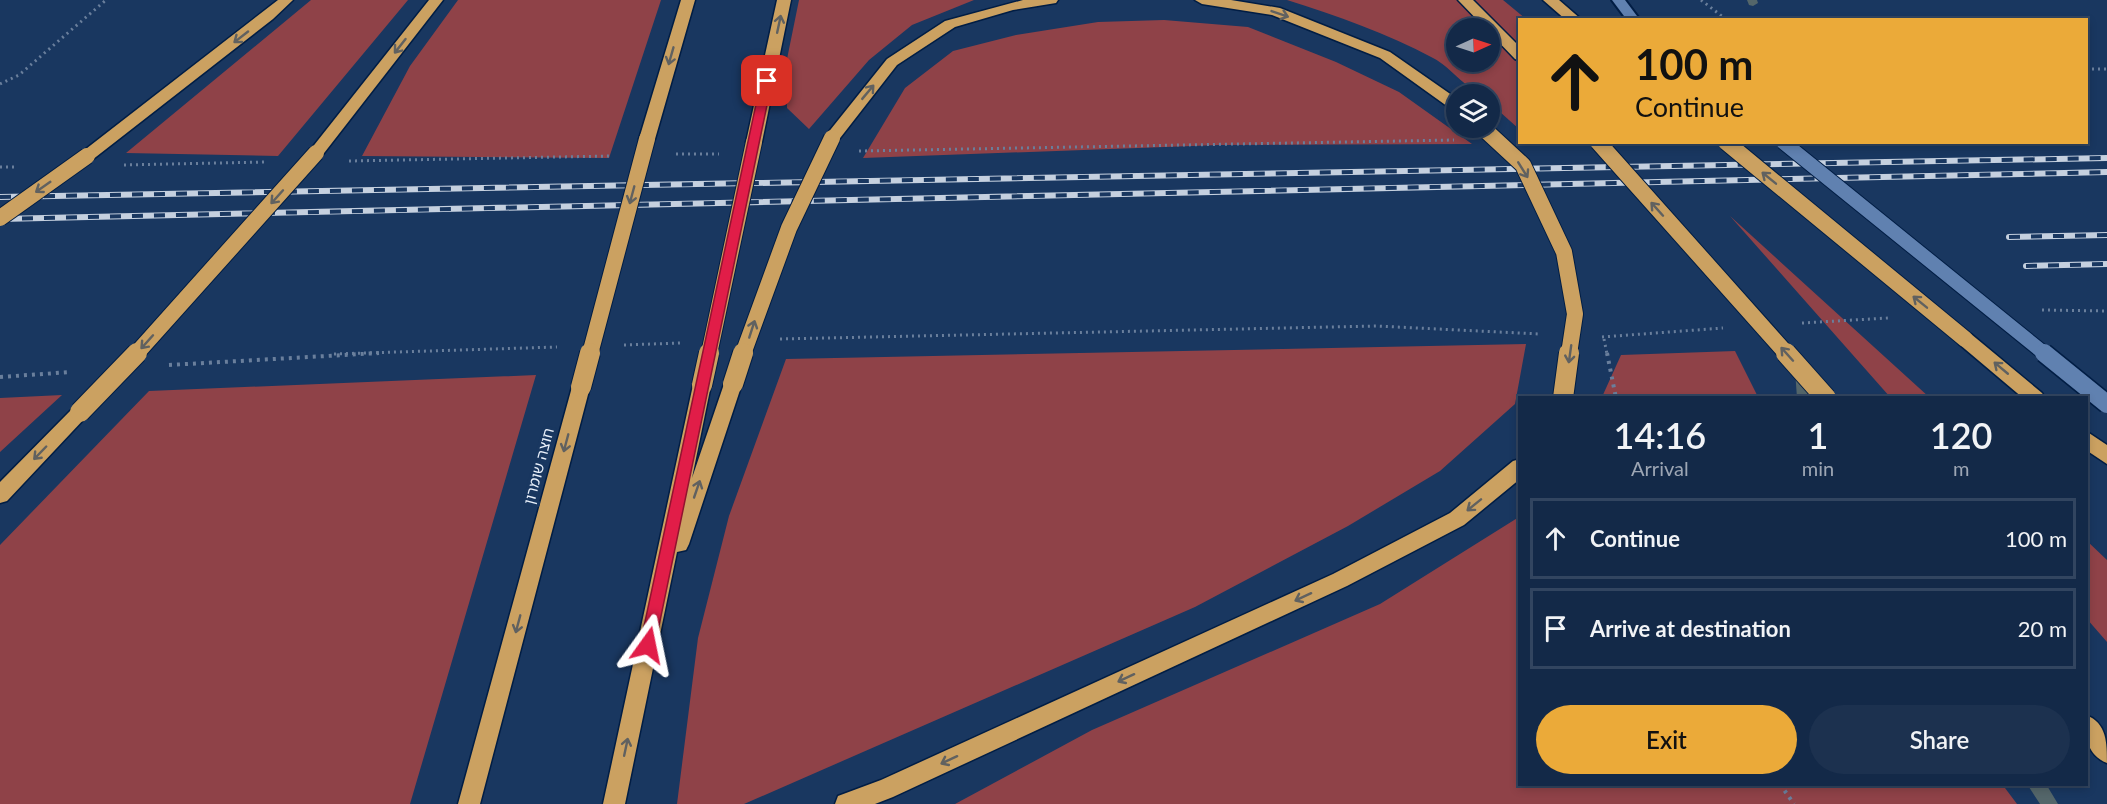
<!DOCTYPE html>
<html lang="en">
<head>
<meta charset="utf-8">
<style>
  :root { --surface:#132948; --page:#1c314f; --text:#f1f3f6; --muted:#9da6b4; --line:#324560; --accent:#ebaa39 }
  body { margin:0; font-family:Lato,"Noto Sans Hebrew",sans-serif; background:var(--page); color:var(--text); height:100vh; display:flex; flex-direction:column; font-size:22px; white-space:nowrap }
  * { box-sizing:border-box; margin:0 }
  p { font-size:20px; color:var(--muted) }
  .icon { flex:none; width:33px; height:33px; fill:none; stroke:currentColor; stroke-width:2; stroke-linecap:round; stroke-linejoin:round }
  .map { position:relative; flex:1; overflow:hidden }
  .panel { position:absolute; left:1518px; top:396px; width:570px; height:390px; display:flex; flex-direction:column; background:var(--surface); border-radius:0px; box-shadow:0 3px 9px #0003,0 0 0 2px var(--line) }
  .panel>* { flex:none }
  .guide { position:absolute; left:1518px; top:18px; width:570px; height:126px; border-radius:0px; box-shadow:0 3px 9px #0003,0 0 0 2px var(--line); background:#ebaa39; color:#111; overflow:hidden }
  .needle { width:39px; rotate:87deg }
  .tools { position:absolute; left:1446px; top:18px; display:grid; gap:12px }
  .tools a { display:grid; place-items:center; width:54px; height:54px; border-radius:50%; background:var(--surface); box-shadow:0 3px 9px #0003,0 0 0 2px var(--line); font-size:30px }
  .pin { position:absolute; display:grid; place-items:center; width:51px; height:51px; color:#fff; margin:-26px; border-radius:12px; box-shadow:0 3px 9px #0006 }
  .me { position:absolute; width:66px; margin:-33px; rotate:12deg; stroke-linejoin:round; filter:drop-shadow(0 0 4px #0008) }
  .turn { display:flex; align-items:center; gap:21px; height:126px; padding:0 18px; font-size:27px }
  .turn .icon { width:78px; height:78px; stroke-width:2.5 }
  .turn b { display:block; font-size:42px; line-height:51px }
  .eta { display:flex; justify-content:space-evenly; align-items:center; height:102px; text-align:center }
  .eta b { font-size:36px; font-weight:600; line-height:42px }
  .button { display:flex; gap:12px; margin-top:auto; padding:12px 18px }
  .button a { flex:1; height:69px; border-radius:36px; background:var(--accent); color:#111; font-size:24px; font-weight:600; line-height:69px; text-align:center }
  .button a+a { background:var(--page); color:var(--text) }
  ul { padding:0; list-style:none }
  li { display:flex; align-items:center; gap:18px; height:81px; margin:0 12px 9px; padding:0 6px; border:3px solid var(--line); border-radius:0px }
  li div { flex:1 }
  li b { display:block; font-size:22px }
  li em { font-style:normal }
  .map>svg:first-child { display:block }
  .green { fill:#8f4248; fill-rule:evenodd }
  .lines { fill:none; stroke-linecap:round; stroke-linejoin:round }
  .stream { fill:#54666a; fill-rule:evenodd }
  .service-casing { stroke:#011d44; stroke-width:4 }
  .motorway-casing { stroke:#011d44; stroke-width:3 }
  .path-far1 { stroke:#6a7f9c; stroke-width:3; stroke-dasharray:2 4; stroke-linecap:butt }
  .path { stroke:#6a7f9c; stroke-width:4; stroke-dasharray:3 5; stroke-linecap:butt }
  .service { fill:#6081b0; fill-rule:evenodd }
  .motorway { fill:#cba161; fill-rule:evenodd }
  .rail-casing { stroke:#c5d0df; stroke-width:6 }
  .rail { stroke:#193760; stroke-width:4; stroke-dasharray:11; stroke-linecap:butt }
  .service-bridge-far1-casing { stroke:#011d44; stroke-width:16; stroke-linecap:butt }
  .service-bridge-casing { stroke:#011d44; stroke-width:21; stroke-linecap:butt }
  .motorway-bridge-far1-casing { stroke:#011d44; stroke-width:18; stroke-linecap:butt }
  .motorway-bridge-casing { stroke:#011d44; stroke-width:22; stroke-linecap:butt }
  .service-bridge-far1 { stroke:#6081b0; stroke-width:14 }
  .service-bridge { stroke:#6081b0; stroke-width:18 }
  .motorway-bridge-far1 { stroke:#cba161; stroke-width:16 }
  .motorway-bridge { stroke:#cba161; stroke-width:20 }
  .oneway { stroke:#606160 }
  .route { fill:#e11d48; stroke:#92132f; stroke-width:1.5 }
  .labels { text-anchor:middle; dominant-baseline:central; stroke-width:6; stroke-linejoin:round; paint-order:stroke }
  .street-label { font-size:15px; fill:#eaf1fb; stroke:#193760 }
</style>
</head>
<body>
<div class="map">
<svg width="2107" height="804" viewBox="0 0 2107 804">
  <rect width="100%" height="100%" fill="#193760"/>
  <path class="green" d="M311,0H408L278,156L126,153Z
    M458,0H661L609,158L362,156L410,66Z
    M799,0H974L912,25L869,60L809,129L787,108L786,64Z
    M1287,0H1503L1526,19L1520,20L1519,129L1490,103V94C1467,94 1453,68 1433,58C1387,33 1337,16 1287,0ZM1456,28H1490V62H1456Z
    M1164,20L1248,27L1336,62L1399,92L1472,144L1219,145L863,158L905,88L953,51L1016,35L1098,22Z
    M1730,216L1929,397H1890Z
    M1526,344L1515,404L1440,471L1348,526L1195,607L744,804H677L698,638L729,516L786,359Z
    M1735,351L1758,397H1602L1621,355Z
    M536,375L410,804H0V545L149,391Z
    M62,395L0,452V398Z
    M1519,517L1520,784H2002L2017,804H955L1092,730L1380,604Z
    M2087,541L2107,560V642L2087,619Z"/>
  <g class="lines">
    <path class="stream" d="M1747,0H1757L1758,3L1753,6L1749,5Z
      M1802,365L1807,366L1809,370L1811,398H1797L1795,370L1797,366Z
      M2027,784H2046L2058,804H2040Z"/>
    <defs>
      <path id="service" d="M1612,0H1625L1640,20H1627Z"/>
      <path id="motorway" d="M278,0H293L273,19L92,160H82L79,156L82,152Z
        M429,0H443L321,157H311L308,153L311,149Z
        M681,0H695L655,139L652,143H642L639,139Z
        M777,0H791L762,142L759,146H749L746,142Z
        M1023,0H1058L1056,3L1013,10L955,27L897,65L837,142H827L824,138L827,134L887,59L945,21Z
        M1195,0H1231L1280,8L1390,52L1456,98V110L1451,109L1380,58L1272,15L1202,4Z
        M1458,0H1473L1520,47V61L1515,59L1490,33V28H1485Z
        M1543,0H1559L1582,20H1566Z
        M1965,332L1971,334L2042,393L2045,398H2023L1959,344L1956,339L1959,334Z
        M733,377L739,379L742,384L689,544L686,550L677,552L625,804H603L693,385L696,380L702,378L708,380L711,385L692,478L724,384L727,379Z
        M581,380L587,382L590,387L480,804H458L572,387L575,382Z
        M80,404L86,407L89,412L86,417L7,501L0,503V482L74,407Z
        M2086,431L2107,445V464L2086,450Z
        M1520,459V479L1464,525L1347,586L893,797L875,804H835L838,796L881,780L1333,574L1450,513L1513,461Z
        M2086,715C2107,723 2107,743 2107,763C2085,754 2086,735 2086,715Z"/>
    </defs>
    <use href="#service" class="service-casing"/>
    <use href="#motorway" class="motorway-casing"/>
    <path class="path-far1" d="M1701,0L1727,20
      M2086,69H2107
      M0,84L19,75L106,0
      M859,151L1454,140
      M676,154H719
      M349,161L611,156
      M124,165L266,162
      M0,167H17
      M2042,310L2107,311
      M1802,323L1888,318
      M1602,337L1723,328
      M780,339L1376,326L1540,334
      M1604,339L1607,354
      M624,345L680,343
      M334,354L557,347"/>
    <path class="path" d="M1607,353L1616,398
      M169,365L379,353
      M0,377L71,372
      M1780,784L1794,804"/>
    <use href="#service" class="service"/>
    <use href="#motorway" class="motorway"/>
    <defs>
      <path id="rail" d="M0,197L2107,158
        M0,219L2107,172
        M2009,237L2107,235
        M2026,266L2107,264"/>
    </defs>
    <use href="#rail" class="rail-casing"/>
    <use href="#rail" class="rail"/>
    <defs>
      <path id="service-bridge-far1" d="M1783,142L2045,354"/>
      <path id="service-bridge" d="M2044,353L2107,404"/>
      <path id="motorway-bridge-far1" d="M1483,128L1523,165L1564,252L1575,314L1569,354
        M1598,142L1787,354
        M1726,142L1965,339
        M0,218L87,156
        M136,354L316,153
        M590,354L647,139
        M709,354L754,142
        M743,354L789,228L832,138"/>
      <path id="motorway-bridge" d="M1786,353L1826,398
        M733,384L743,353
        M702,385L709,353
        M581,387L590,353
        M1563,398L1569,353
        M80,412L137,353"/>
    </defs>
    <use href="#service-bridge-far1" class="service-bridge-far1-casing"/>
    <use href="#service-bridge" class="service-bridge-casing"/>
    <use href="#motorway-bridge-far1" class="motorway-bridge-far1-casing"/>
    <use href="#motorway-bridge" class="motorway-bridge-casing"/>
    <use href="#service-bridge-far1" class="service-bridge-far1"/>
    <use href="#service-bridge" class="service-bridge"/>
    <use href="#motorway-bridge-far1" class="motorway-bridge-far1"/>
    <use href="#motorway-bridge" class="motorway-bridge"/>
  </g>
  <defs><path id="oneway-shaft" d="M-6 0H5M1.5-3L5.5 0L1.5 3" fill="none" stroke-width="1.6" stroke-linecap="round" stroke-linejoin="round" transform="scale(1.5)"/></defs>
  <g class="oneway">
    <use href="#oneway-shaft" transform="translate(1280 14) rotate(19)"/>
    <use href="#oneway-shaft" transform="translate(779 24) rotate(-78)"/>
    <use href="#oneway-shaft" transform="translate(241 37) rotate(142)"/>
    <use href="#oneway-shaft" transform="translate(400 46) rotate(128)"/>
    <use href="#oneway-shaft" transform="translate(671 56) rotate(106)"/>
    <use href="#oneway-shaft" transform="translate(868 92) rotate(-50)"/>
    <use href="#oneway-shaft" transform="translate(1523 170) rotate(58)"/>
    <use href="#oneway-shaft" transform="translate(1769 178) rotate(-141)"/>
    <use href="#oneway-shaft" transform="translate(43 187) rotate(145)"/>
    <use href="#oneway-shaft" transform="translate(632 195) rotate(105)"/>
    <use href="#oneway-shaft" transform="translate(277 197) rotate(132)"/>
    <use href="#oneway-shaft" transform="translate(1657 209) rotate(-132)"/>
    <use href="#oneway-shaft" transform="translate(1920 302) rotate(-141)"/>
    <use href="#oneway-shaft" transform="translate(752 329) rotate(-72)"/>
    <use href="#oneway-shaft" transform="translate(147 342) rotate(132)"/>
    <use href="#oneway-shaft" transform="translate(1570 354) rotate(98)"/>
    <use href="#oneway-shaft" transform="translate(1787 354) rotate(-132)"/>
    <use href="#oneway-shaft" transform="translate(2001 368) rotate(-140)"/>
    <use href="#oneway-shaft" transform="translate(566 443) rotate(105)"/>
    <use href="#oneway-shaft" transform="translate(40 453) rotate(134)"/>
    <use href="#oneway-shaft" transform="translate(697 489) rotate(-71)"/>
    <use href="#oneway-shaft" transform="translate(1474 505) rotate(141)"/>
    <use href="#oneway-shaft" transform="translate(1303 597) rotate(155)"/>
    <use href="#oneway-shaft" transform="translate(518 624) rotate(105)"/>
    <use href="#oneway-shaft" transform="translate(1126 678) rotate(155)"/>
    <use href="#oneway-shaft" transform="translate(626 747) rotate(-78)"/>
    <use href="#oneway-shaft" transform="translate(949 760) rotate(155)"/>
  </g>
  <path class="route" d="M767,78L772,81L655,645L653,651L648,653L642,651L640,645L761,81Z"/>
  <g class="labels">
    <g class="street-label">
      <text transform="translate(538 466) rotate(-75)">חוצה שומרון</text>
    </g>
  </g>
</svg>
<div class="tools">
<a><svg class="needle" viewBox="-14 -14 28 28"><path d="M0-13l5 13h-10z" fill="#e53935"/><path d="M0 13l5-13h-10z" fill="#9da6b4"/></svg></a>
<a><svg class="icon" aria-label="layers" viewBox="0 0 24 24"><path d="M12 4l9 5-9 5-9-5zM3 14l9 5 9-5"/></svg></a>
</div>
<div class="pin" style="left:767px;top:81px;background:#d93025"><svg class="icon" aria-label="arrive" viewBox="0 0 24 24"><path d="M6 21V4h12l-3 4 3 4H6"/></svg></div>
<svg class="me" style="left:648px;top:645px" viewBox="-20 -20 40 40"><path d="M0-17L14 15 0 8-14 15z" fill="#e11d48" stroke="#fff" stroke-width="4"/></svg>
<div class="guide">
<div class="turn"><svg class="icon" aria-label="ahead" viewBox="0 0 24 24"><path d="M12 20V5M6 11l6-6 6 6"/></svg><div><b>100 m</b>Continue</div></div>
</div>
<section class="panel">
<div class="eta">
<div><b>14:16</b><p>Arrival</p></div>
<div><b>1</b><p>min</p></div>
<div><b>120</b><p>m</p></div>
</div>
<ul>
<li><svg class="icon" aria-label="ahead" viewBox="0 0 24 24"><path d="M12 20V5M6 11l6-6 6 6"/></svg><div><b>Continue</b></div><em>100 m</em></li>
<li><svg class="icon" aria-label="arrive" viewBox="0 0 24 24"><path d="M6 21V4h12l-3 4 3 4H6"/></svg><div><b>Arrive at destination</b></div><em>20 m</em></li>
</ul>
<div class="button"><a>Exit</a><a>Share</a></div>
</section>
</div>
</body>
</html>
